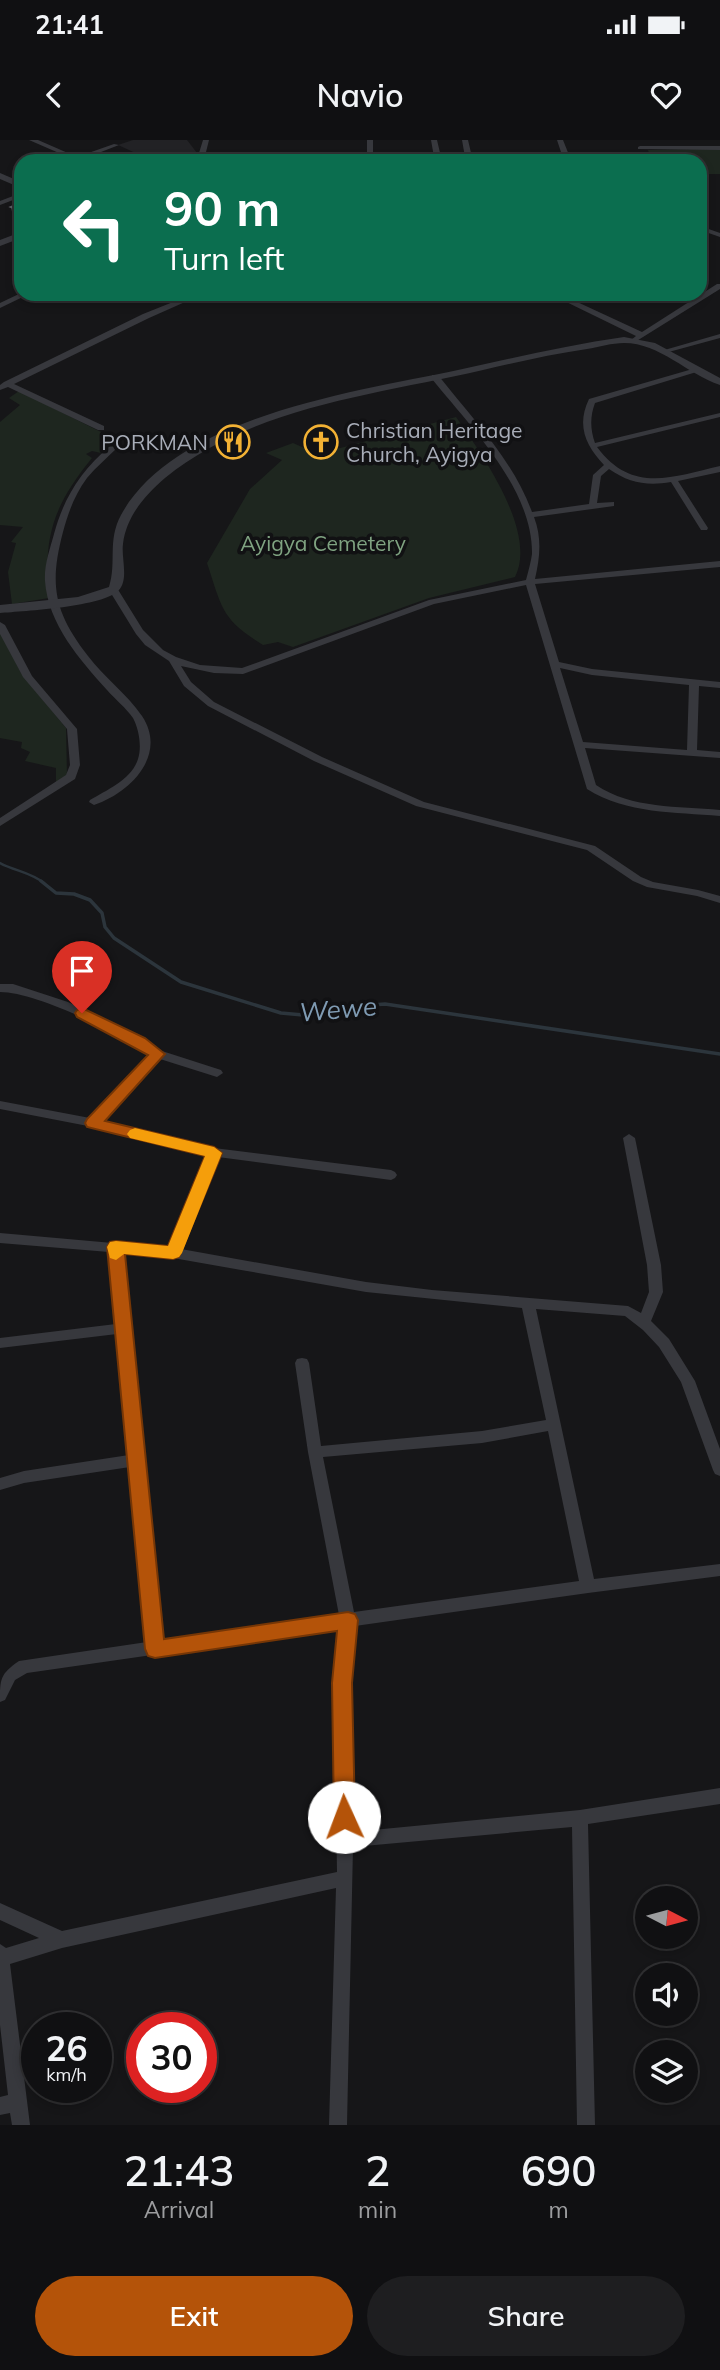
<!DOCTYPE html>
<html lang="en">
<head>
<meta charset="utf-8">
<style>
  :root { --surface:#101012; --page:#1e1e20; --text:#f1f3f6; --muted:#9c9d9f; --line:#303032; --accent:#b45309 }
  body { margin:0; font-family:Mulish,sans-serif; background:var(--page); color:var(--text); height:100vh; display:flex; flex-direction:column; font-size:26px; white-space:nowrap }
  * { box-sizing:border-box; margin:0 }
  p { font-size:23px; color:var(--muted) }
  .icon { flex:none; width:38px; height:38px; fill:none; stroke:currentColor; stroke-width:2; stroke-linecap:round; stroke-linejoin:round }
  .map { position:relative; height:1985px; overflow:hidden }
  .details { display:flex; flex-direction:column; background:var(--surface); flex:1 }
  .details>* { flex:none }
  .top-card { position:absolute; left:14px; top:14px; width:693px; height:147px; border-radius:21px; box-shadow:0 4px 10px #0003,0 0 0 2px var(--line); background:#0b6e4f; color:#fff; overflow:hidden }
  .needle { width:46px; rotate:96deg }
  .buttons { position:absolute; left:635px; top:1746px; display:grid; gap:14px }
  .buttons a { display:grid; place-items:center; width:63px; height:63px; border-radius:50%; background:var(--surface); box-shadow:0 4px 10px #0003,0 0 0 2px var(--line); font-size:35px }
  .speed { position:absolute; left:21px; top:1872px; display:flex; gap:14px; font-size:35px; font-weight:700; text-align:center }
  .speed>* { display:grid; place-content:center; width:91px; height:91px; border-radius:50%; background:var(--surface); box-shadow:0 4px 10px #0003,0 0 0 2px var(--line); line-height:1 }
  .speed small { font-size:18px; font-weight:400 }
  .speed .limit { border:10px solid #d22; background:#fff; color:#111 }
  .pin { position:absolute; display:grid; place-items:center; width:60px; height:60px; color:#fff; margin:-72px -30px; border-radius:50% 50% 50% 0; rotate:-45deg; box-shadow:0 0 7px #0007 }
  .pin .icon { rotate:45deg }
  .me { position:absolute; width:77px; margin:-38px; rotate:358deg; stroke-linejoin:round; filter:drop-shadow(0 0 5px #0008) }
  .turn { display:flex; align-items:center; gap:24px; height:147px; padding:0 35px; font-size:32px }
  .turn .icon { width:91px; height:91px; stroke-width:2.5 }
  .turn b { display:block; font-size:49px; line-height:60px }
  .eta { display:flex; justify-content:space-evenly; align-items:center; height:119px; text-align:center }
  .eta b { font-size:42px; font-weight:600; line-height:49px }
  .primary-button { display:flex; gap:14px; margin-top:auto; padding:14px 35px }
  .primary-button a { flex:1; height:80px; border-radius:42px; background:var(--accent); color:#fff; font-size:28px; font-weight:600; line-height:80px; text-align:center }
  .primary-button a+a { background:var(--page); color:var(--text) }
  .status { display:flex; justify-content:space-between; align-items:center; height:49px; padding:0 35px; background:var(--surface); direction:ltr }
  .status svg { height:19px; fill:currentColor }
  header { display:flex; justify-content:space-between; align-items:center; height:91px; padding:0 35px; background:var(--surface); font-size:32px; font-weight:600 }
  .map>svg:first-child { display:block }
  .built { fill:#222225 }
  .green { fill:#1e261f }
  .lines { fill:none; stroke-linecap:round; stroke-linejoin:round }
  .stream-far1 { stroke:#2c353c; stroke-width:2.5 }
  .stream { stroke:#2c353c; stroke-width:3.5 }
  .minor { fill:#37383d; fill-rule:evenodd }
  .tertiary { fill:#37383d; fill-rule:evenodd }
  .wall { fill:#47494d }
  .building { fill:#525359; stroke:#5f6168; stroke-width:2 }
  .route { fill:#b45309; stroke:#753606; stroke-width:2 }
  .slow { fill:#f59e0b }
  .labels { text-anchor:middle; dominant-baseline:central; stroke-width:7; stroke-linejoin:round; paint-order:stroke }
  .far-poi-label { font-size:21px; fill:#a8adb8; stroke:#111113; text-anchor:start }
  .far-park-label { font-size:21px; fill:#7fa381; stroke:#111113 }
  .water-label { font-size:26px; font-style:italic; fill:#7f9bb3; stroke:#111113 }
</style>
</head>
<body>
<div class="status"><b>21:41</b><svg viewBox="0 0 49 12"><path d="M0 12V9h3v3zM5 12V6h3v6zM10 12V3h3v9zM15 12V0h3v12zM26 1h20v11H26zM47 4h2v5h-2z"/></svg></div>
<header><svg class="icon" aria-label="back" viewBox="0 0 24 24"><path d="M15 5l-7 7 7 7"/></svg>Navio<svg class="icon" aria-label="heart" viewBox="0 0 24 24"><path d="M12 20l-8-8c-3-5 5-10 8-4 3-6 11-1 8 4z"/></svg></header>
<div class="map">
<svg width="720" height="1985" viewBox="0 0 720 1985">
  <rect width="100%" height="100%" fill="#161618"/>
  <path class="built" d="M133,0H187L197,13L187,21H153L118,5Z"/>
  <path class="green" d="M720,9V34H700V21H652L648,10Z
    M19,251L107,295L100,300L116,305L101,313L92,311L86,314L92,318C53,366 43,397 49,458L12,464L8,432L16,403L11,402L23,387L0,385V282L20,265L9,258Z
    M456,277C481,313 538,392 515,437L429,458L293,507L278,502L263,505C221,479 222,468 207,423L250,349L282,320L266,313L293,303L318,314Z
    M0,492L21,533L66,588L67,636L56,643V628L25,621L30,612L21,608L22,602L0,598Z"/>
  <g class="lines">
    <path class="stream-far1" d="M0,723C15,731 30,732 44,743"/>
    <path class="stream" d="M41,741L56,753L74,754L90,760L102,773L105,787L114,798L181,842L281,873L303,875L335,868L385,864L720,914"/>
    <path class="minor" d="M29,0H38L77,17L114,4L119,5L83,19L85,21L75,20Z
      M203,0H209L206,12L217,14L230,21L282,18L285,20L222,21L214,17L203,16L197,21H190L199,13Z
      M367,0H373V16L380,18L434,17L431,0H437L441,17H465L462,0H468L472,17L562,15L557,0H563L569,15L642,14L645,16L642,18L376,21L367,17Z
      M640,6H720V10L638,9V7Z
      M21,53V57L0,65V61Z
      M700,86L720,93V97L700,90Z
      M717,144H720V149L635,202L631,200L636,196L550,154H560L642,192Z
      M21,153L29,154L0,168V163Z
      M193,154H203L149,178L14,244L104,286V290H98L8,247L0,250V245L4,242L143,174Z
      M720,194V198L665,213L661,211Z
      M696,228L703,230L595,263C590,276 590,289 595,303L720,273V277L597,307C632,354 672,337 720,326V332L678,341L708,388L707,390H701L671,342C647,346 629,343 609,329L601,336L597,363L614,362V366L534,377C542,398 540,417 535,439L720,421V427L535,444L559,522L592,529L720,542V548L699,546L697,610L720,612V618L585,608L596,645C632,669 678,666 720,670V676C675,672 627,674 587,649L526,445L434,464L243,534L214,533L181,526L191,542L214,562L322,617L424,662L595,706L641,737L653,742L698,750L720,756V763L697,756L647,747L633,741L587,710L416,666L314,621L208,566L184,546L169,521L145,505L136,494L109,450L114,447L117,448L143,490L163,510L176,517L200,525L242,528L429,460L526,440C528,432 531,422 532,414C533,349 470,286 432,239V235H438C472,278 513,320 532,372L589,364L593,335L604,325C586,306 576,286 589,259ZM560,528L592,535L689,545L687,610L583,602Z
      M110,306L117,308C107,318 96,327 87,338C75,354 68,373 63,392C49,445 54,472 88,516C104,537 127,554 142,576C168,615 130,653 94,665L89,662L90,660C107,650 132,639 138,619C142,607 139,589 133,578C126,568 115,559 107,550C80,520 48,484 45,441C44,425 50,409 54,394C64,357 81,331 110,306Z
      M0,482L5,485L32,536L77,589L80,625L75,639L0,686V678L66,635L70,625L67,589L23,537L0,494Z
      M0,844H13L68,862L143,898L162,911L221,930L223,933L217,937L160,919L102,981L214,1008L391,1030L395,1032L397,1035L395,1038L391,1040L218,1017L181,1109L366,1142L432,1150L628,1166L641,1173L649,1152L647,1125L623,998L629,994L635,998L661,1125L663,1152L651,1181L669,1199L695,1241L720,1309V1336L715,1334L713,1330L681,1242L659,1207L643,1190L625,1176L536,1169L594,1439L720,1424V1436L588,1453L355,1486L350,1543L352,1692L580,1670L720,1648V1664L588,1684L595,1985H577L572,1687L353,1707L347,1985H329L336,1748L62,1808L10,1824L30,1985H12L10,1973L0,1975V1957L8,1955L0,1885V1804L6,1808L39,1798L0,1780V1763L62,1791L337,1732L334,1543L340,1488L155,1516L152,1515L27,1533L15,1540L5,1560L0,1562C0,1539 0,1534 19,1521L147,1502L130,1327L24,1343L0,1350V1338L24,1331L129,1315L117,1194L0,1208V1198L116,1184L109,1112L0,1103V1093L169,1108L207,1015L93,987L0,969V961L90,978L151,915C119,893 37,852 0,852ZM122,1113L173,1118L366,1152L522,1168L546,1280L482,1291L321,1306L309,1223L307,1219L302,1218L297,1219L295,1223L308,1312L339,1475L162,1500ZM548,1291L579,1441L354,1472L323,1317L482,1303Z"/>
    <path class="tertiary" d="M0,33L21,42V48L0,39Z
      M21,92V98L0,106V100Z
      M624,197L655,203L720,238V245C687,234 660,203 624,203C612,203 599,207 587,209C552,214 518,222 483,230C375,255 254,266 165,338C145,355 126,377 123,404C121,417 129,439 119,450C104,467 24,471 0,473V465L78,457L109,447C117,422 107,401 121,375C175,276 358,251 458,230C513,218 568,205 624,197Z"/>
  </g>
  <path class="wall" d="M21,63V80L13,76L11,67Z"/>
  <path class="building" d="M21,63V71L11,67Z"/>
  <path class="route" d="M82,868L145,898L165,914L105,981L214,1007L222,1013L179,1117L173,1119L125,1114L164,1499L348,1472L355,1474L358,1480L352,1543L355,1677L352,1684L344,1687L337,1684L334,1677L332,1543L337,1491L155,1518L148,1516L145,1509L107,1107L110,1102L116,1101L168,1106L205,1016L87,987L85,983L87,979L148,915L77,877L75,873L77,870Z"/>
  <path class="slow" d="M135,988L214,1007L222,1013L182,1113L179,1117L173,1119L124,1114L116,1120L110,1118L107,1107L110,1102L116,1101L168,1106L205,1016L130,998L127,994L130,990Z"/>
  <defs>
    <symbol id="restaurant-ring" viewBox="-11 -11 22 22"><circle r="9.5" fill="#111113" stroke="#f2b134" stroke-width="1.5"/><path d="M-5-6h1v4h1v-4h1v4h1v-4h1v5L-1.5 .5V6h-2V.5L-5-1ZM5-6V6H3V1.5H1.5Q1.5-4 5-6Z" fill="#f2b134"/></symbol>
    <symbol id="church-ring" viewBox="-11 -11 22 22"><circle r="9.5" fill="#111113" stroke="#f2b134" stroke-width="1.5"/><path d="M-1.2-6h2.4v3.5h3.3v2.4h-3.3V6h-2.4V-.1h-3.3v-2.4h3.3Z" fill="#f2b134"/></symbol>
  </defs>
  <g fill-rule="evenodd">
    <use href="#restaurant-ring" x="214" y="283" width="38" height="38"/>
    <use href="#church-ring" x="302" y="283" width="38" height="38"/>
  </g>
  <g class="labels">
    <g class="far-poi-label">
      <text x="346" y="290">Christian Heritage<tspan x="346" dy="24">Church, Ayigya</tspan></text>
      <text x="208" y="302" text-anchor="end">PORKMAN</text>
    </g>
    <g class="far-park-label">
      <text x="323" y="403">Ayigya Cemetery</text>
    </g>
    <g class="water-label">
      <text transform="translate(338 869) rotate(-5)">Wewe</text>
    </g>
  </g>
</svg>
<div class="buttons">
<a><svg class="needle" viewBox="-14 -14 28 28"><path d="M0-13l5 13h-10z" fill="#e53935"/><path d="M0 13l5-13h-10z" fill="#9c9d9f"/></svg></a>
<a><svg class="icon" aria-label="sound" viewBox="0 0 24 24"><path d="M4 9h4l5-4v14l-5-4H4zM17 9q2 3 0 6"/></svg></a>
<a><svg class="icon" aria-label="layers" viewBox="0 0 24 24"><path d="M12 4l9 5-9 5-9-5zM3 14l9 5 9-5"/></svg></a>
</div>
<div class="speed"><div>26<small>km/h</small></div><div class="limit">30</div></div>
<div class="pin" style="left:82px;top:873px;background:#d93025"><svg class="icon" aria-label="arrive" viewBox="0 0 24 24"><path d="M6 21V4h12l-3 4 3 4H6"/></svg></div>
<svg class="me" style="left:344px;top:1677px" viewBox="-20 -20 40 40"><circle r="19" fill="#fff"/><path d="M0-13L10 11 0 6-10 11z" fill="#b45309"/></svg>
<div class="top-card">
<div class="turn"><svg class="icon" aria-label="left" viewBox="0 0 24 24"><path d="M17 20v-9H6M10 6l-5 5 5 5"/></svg><div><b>90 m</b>Turn left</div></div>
</div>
</div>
<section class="details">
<div class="eta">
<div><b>21:43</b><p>Arrival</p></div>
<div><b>2</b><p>min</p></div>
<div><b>690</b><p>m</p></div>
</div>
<div class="primary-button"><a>Exit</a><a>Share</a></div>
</section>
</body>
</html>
